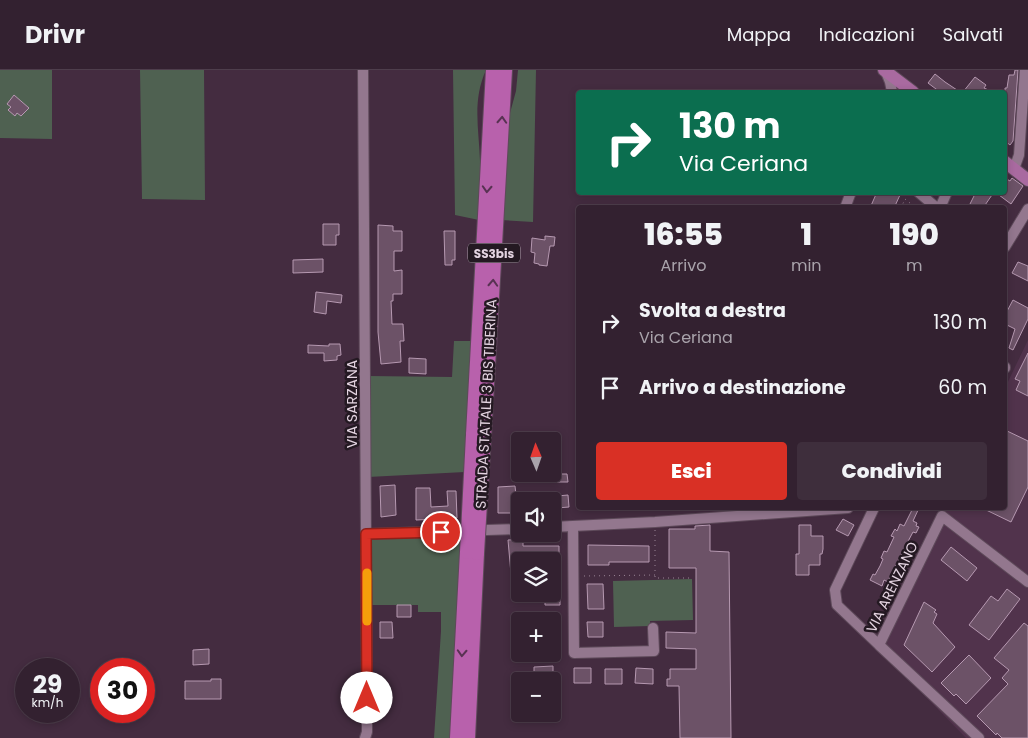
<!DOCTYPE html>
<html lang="it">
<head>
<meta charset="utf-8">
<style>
  :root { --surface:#332130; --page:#3e2e3c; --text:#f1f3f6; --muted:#a9a3ab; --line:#4e3e4c; --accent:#d93025 }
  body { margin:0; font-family:Poppins,sans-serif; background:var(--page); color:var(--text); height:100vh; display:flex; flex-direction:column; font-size:19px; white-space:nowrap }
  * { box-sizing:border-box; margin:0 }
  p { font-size:16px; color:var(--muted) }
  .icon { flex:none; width:28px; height:28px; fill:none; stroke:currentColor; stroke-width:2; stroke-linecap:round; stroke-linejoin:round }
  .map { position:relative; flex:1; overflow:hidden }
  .drawer { position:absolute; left:576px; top:135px; width:431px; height:305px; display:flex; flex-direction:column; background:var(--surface); border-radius:5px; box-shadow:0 2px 8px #0003,0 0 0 1px var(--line) }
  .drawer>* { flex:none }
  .banner { position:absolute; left:576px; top:20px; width:431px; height:105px; border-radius:5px; box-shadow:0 2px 8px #0003,0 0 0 1px var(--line); background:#0b6e4f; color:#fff; overflow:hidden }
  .needle { width:32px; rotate:358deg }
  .tools { position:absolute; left:511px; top:362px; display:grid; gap:10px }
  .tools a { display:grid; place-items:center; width:50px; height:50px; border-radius:5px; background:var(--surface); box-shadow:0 2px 8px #0003,0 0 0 1px var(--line); font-size:25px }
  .speed { position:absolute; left:15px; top:588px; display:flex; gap:10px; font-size:25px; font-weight:700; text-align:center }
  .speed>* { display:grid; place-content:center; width:65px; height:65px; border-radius:50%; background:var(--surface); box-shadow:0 2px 8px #0003,0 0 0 1px var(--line); line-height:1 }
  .speed small { font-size:12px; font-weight:400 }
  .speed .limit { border:8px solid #d22; background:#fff; color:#111 }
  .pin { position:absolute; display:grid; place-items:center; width:42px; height:42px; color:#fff; margin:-21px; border:2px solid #fff; border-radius:50%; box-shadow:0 1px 5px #0007 }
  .me { position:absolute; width:55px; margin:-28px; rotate:0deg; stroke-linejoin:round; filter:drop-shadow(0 0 4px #0008) }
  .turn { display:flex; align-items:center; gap:18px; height:105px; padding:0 20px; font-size:22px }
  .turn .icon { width:65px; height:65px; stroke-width:2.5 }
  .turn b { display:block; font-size:35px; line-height:42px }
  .eta { display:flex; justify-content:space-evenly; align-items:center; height:85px; text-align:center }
  .eta b { font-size:30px; font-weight:800; line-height:35px }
  .action { display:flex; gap:10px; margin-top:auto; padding:10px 20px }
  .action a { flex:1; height:58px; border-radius:5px; background:var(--accent); color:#fff; font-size:20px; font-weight:800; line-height:58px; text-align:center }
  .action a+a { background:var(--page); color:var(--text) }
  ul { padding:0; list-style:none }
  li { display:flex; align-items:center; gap:15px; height:65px; padding:0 20px }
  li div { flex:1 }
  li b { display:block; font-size:19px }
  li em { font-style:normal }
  header { display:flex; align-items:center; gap:30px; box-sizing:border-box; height:70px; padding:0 25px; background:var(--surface); border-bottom:1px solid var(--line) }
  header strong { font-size:24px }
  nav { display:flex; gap:28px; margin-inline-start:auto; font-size:18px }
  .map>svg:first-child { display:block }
  .built { fill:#51334c }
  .green { fill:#4f6151 }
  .building { fill:#6c5267; stroke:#b699b1 }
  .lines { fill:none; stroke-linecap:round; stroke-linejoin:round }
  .minor-casing { stroke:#5e4a5a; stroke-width:12 }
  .major-casing { stroke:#5e4a5a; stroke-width:14 }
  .highway-casing { stroke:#5e4a5a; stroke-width:16 }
  .path { stroke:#998595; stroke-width:1; stroke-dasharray:1 4; stroke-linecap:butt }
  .minor { stroke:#93778e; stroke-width:10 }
  .major { stroke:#a96aa0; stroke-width:12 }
  .highway { stroke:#b861ac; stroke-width:14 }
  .highway-bridge-casing { stroke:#5e4a5a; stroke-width:16; stroke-linecap:butt }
  .highway-bridge { stroke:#b861ac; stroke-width:14 }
  .oneway { stroke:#583252 }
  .route-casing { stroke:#8d1f18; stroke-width:12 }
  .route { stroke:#d93025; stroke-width:9 }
  .slow { stroke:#f59e0b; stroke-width:9 }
  .labels { text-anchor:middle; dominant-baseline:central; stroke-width:5; stroke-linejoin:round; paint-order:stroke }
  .shield { fill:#241922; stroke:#aa9ca8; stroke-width:1 }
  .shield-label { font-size:12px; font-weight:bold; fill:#e4d4e1 }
  .street-label { font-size:14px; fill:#e4d4e1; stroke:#241922 }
</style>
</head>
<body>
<header>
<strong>Drivr</strong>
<nav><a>Mappa</a><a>Indicazioni</a><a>Salvati</a></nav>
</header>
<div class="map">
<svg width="1028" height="668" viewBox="0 0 1028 668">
  <rect width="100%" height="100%" fill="#442c40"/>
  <path class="built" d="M1028,270V668H966L880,580L947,438H1005V318Z"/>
  <path class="green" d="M0,0H52V69L0,68Z
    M140,0H204L205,130L142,129Z
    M453,0H486C472,31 479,59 480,91C481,111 479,130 479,150L455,145Z
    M518,0H536L533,152L501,150L507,54L516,21Z
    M454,271H472L465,402L368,407V306L452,307Z
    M444,464H462L451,668H434L441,561V542H418V535H370L369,470Z
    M692,509L693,550L650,551V556L614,557L613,511Z"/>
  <path class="building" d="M1015,0H1018L1013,71L1010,75L1005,71V18H1007L1009,5H1014Z
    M935,4L945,12L960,22H940L928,13Z
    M975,7L986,15L984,18L993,22H963Z
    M14,25L29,38L21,46L17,43L15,46L8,40L11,37L7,34Z
    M1005,108L1010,111L1012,108L1023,116L1011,134L995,122H1005Z
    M877,122H895L900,125L894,138H870Z
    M976,122H994L983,138H968Z
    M323,154H339V165H336V175H323Z
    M378,155L393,156V161H402V181H394V201L402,200V224H393V231H391L392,254H403L404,271H400L401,292L381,294L378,262Z
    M444,161H455V190H452V195H445Z
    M545,166L555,167L554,176H550L547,196L539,195V194L534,193L535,183L531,182L532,168L545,170Z
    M323,189V202L293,203V190Z
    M1018,192L1028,196V211L1012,203Z
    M316,222L342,225L341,233L327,231L326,244L314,242Z
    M1013,230L1028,238V249L1013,280L1009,278L1015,259L1005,254V245Z
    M329,274H340L341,285L337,286V290L324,291V283H308V275L329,276Z
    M1028,283V326L1016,320L1020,311L1015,309Z
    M409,288L426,289V304L409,303Z
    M1005,360L1028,371V417L1011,452L982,438H1005Z
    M556,404H567L568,412H557Z
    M395,415L396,445L381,447L380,416Z
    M515,416L516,425L514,426V443H498V417Z
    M416,418H430L431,437L448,436L447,421H456L457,448L416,450Z
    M546,422L547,431H531V423Z
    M568,425L569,437L557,438V426Z
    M913,438H919L913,451L917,453L916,456L919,457L916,463L913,462L905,477L908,479L905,485L902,484L894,499L897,501L893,508L890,507L888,512L884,510L882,516L870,510L873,504L875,505L880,496L883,489L881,488L884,481L887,482L894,467L891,466L895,459L897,461L900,454L904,456Z
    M843,449L854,455L848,466L836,460Z
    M710,455V481L729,482L731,668H680L679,616H667V609H670V599H696V579L666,578V562L696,563V498H669V459H695V456Z
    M799,455H811V466H823V479L822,484H820V495H809V505H796V484H799Z
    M523,469V476H559V493L534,491V483H520V504H511L508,470Z
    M588,475L649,476V492H609V495H588Z
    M951,477L977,498L967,511L941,490Z
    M552,510H560V535H545V524H552Z
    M587,514H603L604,539H588Z
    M1007,519L1020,529L989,570L969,555L991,526L998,531Z
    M924,532L936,540L934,542L937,544L933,553L955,577L932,602L904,575Z
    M397,535H411V547H397Z
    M552,550H561V575H552Z
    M380,552H392L393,568H380Z
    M587,552H603V567H588Z
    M1024,553L1028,556V668H1002L997,663L996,665L977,646L1008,614L1002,608L1009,600L994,588Z
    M209,579V594L193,595V580Z
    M969,585L991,608L966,634L956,624L954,626L941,613Z
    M553,596V611H534V597Z
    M574,598H591V613H574Z
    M636,598L653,599V614L635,613Z
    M605,599H622V614H605Z
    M211,609H221V629H185V611H211Z"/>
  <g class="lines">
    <defs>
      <path id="minor" d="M363,0L367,628V662L365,668
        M886,2L890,12L892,22
        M1014,99L1019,85L1025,0
        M918,122L937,138
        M845,138L851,122
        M940,138L947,122
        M1005,177L1028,139
        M1005,297V298
        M874,438L835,520L837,535L879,575
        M552,457L655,452L848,438
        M573,457L574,583L654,581L653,558
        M366,464L520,459
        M979,668L879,575L942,446L1028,512"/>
      <path id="major" d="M884,0L913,22
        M1005,92L1028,110"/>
      <path id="highway" d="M473,365L493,0
        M484,366L505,0
        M457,668L467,482
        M468,668L477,483"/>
    </defs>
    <use href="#minor" class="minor-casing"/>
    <use href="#major" class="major-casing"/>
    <use href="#highway" class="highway-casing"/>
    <path class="path" d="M901,138L905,129L916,138
      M584,506L655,505V460
      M655,506V508H691"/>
    <use href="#minor" class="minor"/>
    <use href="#major" class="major"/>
    <use href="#highway" class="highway"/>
    <defs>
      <path id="highway-bridge" d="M467,482L473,365
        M477,483L484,366"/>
    </defs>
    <use href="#highway-bridge" class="highway-bridge-casing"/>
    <use href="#highway-bridge" class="highway-bridge"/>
  </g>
  <defs><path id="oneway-chevron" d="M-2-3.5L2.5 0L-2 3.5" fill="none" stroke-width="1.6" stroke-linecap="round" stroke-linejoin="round" transform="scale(1.25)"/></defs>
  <g class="oneway">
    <use href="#oneway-chevron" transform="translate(502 50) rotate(-87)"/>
    <use href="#oneway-chevron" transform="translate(487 119) rotate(93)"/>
    <use href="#oneway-chevron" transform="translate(493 213) rotate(-87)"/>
    <use href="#oneway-chevron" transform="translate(462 583) rotate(93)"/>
  </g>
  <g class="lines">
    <defs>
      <path id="route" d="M367,628L366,464L441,462"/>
    </defs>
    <use href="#route" class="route-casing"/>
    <use href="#route" class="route"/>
    <path class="slow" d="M367,503V551"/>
  </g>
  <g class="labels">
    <rect class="shield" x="468" y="173.5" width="52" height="19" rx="4"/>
    <g class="shield-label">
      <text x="494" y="183">SS3bis</text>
    </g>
    <g class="street-label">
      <text transform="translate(352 334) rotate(-90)">VIA SARZANA</text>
      <text transform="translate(486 334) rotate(-87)">STRADA STATALE 3 BIS TIBERINA</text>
      <text transform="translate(892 517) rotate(-64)">VIA ARENZANO</text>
    </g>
  </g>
</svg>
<div class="tools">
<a><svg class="needle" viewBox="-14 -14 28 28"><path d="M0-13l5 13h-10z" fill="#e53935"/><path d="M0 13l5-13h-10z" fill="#a9a3ab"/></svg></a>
<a><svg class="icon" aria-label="sound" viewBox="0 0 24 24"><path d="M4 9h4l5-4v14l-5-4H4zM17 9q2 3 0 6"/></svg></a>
<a><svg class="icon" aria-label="layers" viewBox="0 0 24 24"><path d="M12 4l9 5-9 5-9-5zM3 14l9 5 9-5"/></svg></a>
<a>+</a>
<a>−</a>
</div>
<div class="speed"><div>29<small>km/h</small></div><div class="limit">30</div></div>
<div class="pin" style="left:441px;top:462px;background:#d93025"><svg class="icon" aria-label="arrive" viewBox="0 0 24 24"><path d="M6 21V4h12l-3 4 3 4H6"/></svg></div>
<svg class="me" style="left:367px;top:628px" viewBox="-20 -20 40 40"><circle r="19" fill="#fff"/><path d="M0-13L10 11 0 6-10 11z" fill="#d93025"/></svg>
<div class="banner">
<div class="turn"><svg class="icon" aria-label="right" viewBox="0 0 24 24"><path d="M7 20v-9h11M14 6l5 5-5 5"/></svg><div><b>130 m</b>Via Ceriana</div></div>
</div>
<section class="drawer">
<div class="eta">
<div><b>16:55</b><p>Arrivo</p></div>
<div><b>1</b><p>min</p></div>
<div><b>190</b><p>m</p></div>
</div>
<ul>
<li><svg class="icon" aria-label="right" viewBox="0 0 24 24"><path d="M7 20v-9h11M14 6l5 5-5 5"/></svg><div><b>Svolta a destra</b><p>Via Ceriana</p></div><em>130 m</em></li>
<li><svg class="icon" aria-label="arrive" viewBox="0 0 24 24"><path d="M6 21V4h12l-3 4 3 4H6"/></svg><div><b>Arrivo a destinazione</b></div><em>60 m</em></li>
</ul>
<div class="action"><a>Esci</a><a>Condividi</a></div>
</section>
</div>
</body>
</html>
